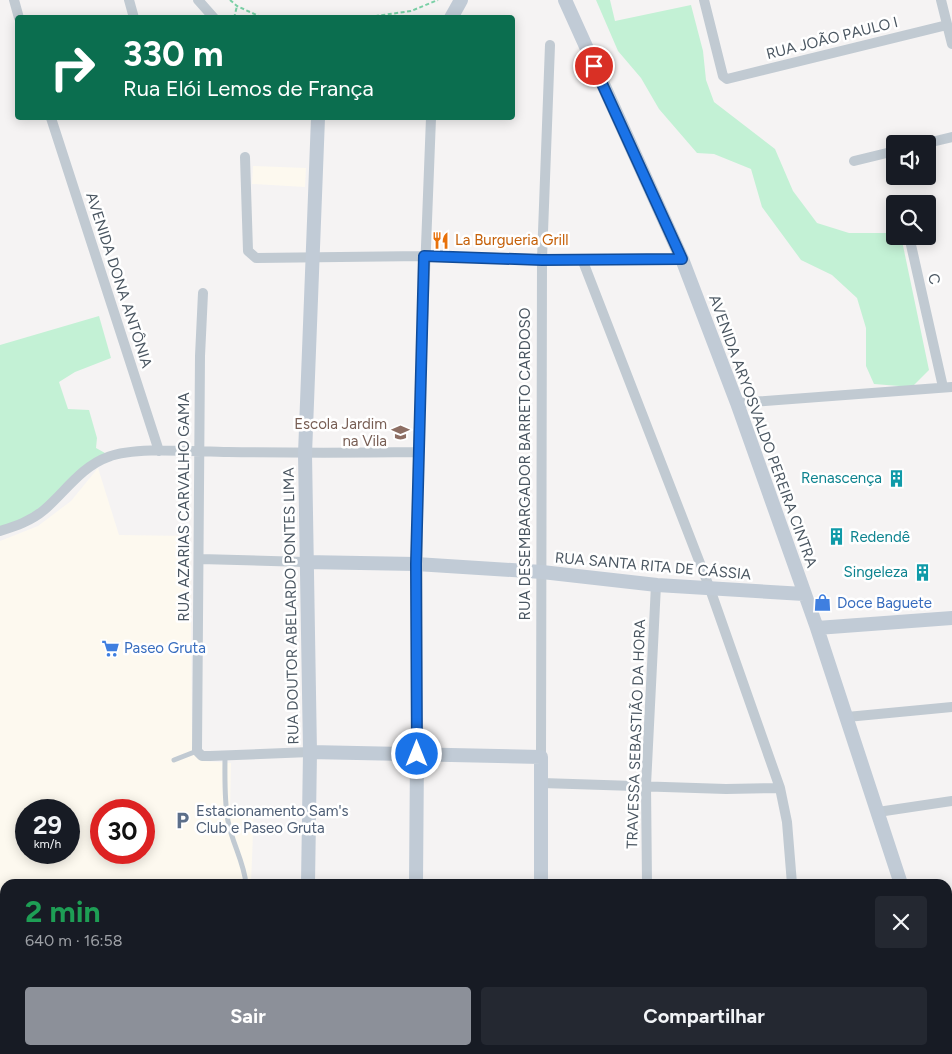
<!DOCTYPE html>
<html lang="pt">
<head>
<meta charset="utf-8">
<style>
  :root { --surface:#171b24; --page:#242831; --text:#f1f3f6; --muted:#9ea1a6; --accent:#8c9099 }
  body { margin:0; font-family:Figtree,sans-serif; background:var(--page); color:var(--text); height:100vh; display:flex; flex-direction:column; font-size:19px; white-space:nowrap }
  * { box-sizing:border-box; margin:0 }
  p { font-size:16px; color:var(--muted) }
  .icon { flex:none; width:28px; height:28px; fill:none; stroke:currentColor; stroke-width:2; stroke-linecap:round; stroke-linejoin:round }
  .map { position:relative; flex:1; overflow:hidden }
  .panel { position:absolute; left:0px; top:879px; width:952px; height:176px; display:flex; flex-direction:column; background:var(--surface); border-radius:15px 15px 0 0; box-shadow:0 2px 12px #0003 }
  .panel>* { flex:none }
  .hud { position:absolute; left:15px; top:15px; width:500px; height:105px; border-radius:5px; box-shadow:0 2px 12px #0003; background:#0b6e4f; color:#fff; overflow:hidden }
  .controls { position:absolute; left:886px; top:135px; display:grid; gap:10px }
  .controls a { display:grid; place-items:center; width:50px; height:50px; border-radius:5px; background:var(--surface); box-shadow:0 2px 12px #0003; font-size:25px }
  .speed { position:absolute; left:15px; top:799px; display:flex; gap:10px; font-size:25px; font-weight:700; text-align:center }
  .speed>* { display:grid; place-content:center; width:65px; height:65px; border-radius:50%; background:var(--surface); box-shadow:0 2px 12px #0003; line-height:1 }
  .speed small { font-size:12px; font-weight:400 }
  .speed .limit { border:8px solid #d22; background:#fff; color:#111 }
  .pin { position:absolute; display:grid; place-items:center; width:42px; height:42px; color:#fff; margin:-21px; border:2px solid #fff; border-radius:50%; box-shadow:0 1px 5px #0007 }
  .me { position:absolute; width:55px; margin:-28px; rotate:0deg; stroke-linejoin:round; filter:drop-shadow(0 0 4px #0008) }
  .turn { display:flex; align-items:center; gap:18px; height:105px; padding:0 25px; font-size:22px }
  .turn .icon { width:65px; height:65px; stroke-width:2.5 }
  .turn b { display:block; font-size:35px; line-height:42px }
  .round { display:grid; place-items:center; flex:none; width:52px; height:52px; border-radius:5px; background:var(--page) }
  .headline { display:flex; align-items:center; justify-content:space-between; height:85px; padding:0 25px }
  h1 { font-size:30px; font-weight:700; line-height:38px; color:#1e9e55 }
  .primary-button { display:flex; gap:10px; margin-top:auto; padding:10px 25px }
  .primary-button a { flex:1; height:58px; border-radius:5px; background:var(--accent); color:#fff; font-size:20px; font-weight:700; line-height:58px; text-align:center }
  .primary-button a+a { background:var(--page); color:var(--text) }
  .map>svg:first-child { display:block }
  .commercial { fill:#fdf9ef; fill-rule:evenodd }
  .medical { fill:#fce8e6 }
  .green { fill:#c3f1d5 }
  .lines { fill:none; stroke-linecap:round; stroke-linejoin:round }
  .path { stroke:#7ad0a6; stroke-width:2; stroke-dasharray:4 2.5; stroke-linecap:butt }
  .lane { stroke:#c1cad2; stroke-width:5 }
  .street { stroke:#c1cad2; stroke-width:10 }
  .secondary { stroke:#c1cbd6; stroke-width:14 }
  .highway { stroke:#8ba5c1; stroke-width:18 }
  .route-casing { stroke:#114b97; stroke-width:12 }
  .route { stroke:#1a73e8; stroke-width:9 }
  .labels { text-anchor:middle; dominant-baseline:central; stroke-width:5; stroke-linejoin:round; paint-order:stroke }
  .street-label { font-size:15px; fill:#4a5661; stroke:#fff }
  .food-label { font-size:15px; fill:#c56008; stroke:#fff; text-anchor:start }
  .education-label { font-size:15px; fill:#785e54; stroke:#fff; text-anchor:end }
  .culture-label { font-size:15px; fill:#0d838f; stroke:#fff; text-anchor:end }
  .shop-label { font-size:15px; fill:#366cbe; stroke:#fff; text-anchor:start }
  .service-label { font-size:15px; fill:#4e5e75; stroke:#fff; text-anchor:start }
</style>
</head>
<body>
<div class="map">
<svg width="952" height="1054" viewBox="0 0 952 1054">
  <rect width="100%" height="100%" fill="#f5f3f3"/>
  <path class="commercial" d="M253,166L306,168L305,187L252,184Z
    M98,468L119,535L190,536L192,734L197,755L203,761L231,763L230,810L254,808L251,884H5V928L0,927V541L38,526L71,501ZM26,810H69V852H26ZM101,810H144V852H101Z"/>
  <path class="medical" d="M952,921V995H951L948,976V926L952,925Z"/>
  <path class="green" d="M596,0H610L615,21L691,5L703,51L706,80L714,102L775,149L793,191L817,223L849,233H895V236H901L929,370L912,387L874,384L866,366V328L857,298L832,275L801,260L762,207L751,169L714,154L697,153L659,109L641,78L618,51Z
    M99,316L111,358L75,372L59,382L68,409L89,410L97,438L96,448L105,453L52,500L23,521L0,527V345Z
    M0,1019L5,1020V1050H94L103,1054H0Z"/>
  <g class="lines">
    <path class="path" d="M230,0L237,6L263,18
      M234,18L237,6
      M362,18L411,11L438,0"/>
    <path class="lane" d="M225,755C225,777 224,800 228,821C232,843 244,862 246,884
      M174,760L197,751"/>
    <path class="street" d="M14,0L19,18
      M129,0L134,18
      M198,0L214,18
      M704,0L723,76L727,79L947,25
      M941,0L952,44
      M51,118L159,451
      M923,144L952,137
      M245,157L248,251L256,258L424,256L542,259H682
      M854,161L895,151
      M909,236L943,387
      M582,259L710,589L780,788L787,822L792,884
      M203,293L200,356L197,751L202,756H210L310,752
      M737,403L952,387
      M0,531C16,526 31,521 44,510C64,493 82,466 108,457C136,446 197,452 228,452C292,453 355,453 418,452
      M200,559L305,562
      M847,717L952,707
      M417,754L418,452L431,118
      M541,757L542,259L550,45
      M542,783L726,789L780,788
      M878,812L952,801
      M647,884L646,785L656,585
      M0,937L5,938
      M0,1010L5,1011
      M167,1050L186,1054L199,1050
      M806,1050V1054"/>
    <path class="secondary" d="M565,0L682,259L737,403L817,628L901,884
      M451,18L461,0
      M305,562L416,564L542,572L657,585L804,594
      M817,628L952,618
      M310,752L541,757V884
      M308,884L310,752L305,454L318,118
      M416,884L417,754
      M310,1050L312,1054
      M756,1050L773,1054
      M946,1050L947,1054
      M414,1054V1050
      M537,1054L538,1050"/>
    <path class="highway" d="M0,960L5,961
      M0,991L5,992
      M245,1050L261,1054
      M386,1050L402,1054"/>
  </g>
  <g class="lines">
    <defs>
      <path id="route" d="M417,754L416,564L424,256L542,260L682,259L594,66"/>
    </defs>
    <use href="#route" class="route-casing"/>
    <use href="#route" class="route"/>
  </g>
  <defs>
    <symbol id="restaurant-bare" viewBox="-9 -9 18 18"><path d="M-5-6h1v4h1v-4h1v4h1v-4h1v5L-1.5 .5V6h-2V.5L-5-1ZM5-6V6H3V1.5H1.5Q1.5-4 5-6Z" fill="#e8710a" stroke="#fff" stroke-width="2.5" paint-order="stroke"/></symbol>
    <symbol id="school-bare" viewBox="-9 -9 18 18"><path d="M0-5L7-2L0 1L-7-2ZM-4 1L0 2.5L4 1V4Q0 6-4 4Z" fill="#8d6e63" stroke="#fff" stroke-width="2.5" paint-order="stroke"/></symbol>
    <symbol id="building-bare" viewBox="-9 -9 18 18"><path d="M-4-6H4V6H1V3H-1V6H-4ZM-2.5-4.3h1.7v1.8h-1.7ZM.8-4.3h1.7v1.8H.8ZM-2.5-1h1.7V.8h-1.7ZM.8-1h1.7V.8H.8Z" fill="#0f9aa8" stroke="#fff" stroke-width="2.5" paint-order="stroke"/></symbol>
    <symbol id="shop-bare" viewBox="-9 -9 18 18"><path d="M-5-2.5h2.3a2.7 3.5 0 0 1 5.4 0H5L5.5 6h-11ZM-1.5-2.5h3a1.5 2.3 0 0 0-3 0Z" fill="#3f7fe0" stroke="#fff" stroke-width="2.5" paint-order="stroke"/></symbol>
    <symbol id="supermarket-bare" viewBox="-9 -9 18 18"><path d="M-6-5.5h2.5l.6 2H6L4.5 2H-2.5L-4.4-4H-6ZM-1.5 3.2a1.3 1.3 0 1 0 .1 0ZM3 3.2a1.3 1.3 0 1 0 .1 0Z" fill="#3f7fe0" stroke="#fff" stroke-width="2.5" paint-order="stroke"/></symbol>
    <symbol id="parking-bare" viewBox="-9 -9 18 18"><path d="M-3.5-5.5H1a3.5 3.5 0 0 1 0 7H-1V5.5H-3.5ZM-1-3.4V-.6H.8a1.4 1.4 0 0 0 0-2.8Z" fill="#5c6f8a" stroke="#fff" stroke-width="2.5" paint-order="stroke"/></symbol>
  </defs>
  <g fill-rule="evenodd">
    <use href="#restaurant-bare" x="428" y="228" width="25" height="25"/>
    <use href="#school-bare" x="388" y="420" width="25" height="25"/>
    <use href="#building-bare" x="884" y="466" width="25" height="25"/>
    <use href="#building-bare" x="824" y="524" width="25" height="25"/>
    <use href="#building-bare" x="910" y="560" width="25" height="25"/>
    <use href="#shop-bare" x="810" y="590" width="25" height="25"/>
    <use href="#supermarket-bare" x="98" y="636" width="25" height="25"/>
    <use href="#parking-bare" x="170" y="808" width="25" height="25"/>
  </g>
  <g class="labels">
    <g class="street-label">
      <text transform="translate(832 38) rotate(-14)">RUA JOÃO PAULO I</text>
      <text transform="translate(934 279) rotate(77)">C</text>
      <text transform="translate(119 280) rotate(72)">AVENIDA DONA ANTÔNIA</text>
      <text transform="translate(763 431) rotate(70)">AVENIDA ARYOSVALDO PEREIRA CINTRA</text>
      <text transform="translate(525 464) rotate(-90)">RUA DESEMBARGADOR BARRETO CARDOSO</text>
      <text transform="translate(184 507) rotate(-90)">RUA AZARIAS CARVALHO GAMA</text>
      <text transform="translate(653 566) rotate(5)">RUA SANTA RITA DE CÁSSIA</text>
      <text transform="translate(291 606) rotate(-91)">RUA DOUTOR ABELARDO PONTES LIMA</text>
      <text transform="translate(636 734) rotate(-88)">TRAVESSA SEBASTIÃO DA HORA</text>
    </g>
    <g class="food-label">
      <text x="455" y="240">La Burgueria Grill</text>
    </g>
    <g class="education-label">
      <text x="387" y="424">Escola Jardim<tspan x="387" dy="17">na Vila</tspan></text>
    </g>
    <g class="culture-label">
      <text x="882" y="478">Renascença</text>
      <text x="850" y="537" text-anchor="start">Redendê</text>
      <text x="908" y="572">Singeleza</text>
    </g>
    <g class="shop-label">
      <text x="837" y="603">Doce Baguete</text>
      <text x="124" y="648">Paseo Gruta</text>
    </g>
    <g class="service-label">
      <text x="196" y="811">Estacionamento Sam's<tspan x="196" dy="17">Club e Paseo Gruta</tspan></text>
    </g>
  </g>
</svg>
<div class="controls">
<a><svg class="icon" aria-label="sound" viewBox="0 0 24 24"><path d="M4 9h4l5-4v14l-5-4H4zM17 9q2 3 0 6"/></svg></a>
<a><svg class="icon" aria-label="search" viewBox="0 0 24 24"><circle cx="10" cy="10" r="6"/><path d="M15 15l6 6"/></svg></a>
</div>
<div class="speed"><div>29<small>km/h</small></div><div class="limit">30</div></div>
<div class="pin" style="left:594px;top:66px;background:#d93025"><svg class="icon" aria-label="arrive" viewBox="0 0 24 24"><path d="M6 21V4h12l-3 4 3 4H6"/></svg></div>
<svg class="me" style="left:417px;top:754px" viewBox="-20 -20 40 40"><circle r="17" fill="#1a73e8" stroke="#fff" stroke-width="3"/><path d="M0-11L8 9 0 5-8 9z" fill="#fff"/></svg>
<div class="hud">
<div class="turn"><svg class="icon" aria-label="right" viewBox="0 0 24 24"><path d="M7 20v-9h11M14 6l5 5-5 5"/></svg><div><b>330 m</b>Rua Elói Lemos de França</div></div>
</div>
<section class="panel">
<div class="headline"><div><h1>2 min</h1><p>640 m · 16:58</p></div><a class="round"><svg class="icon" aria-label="close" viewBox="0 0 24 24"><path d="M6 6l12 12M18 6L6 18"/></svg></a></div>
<div class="primary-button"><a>Sair</a><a>Compartilhar</a></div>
</section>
</div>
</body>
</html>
